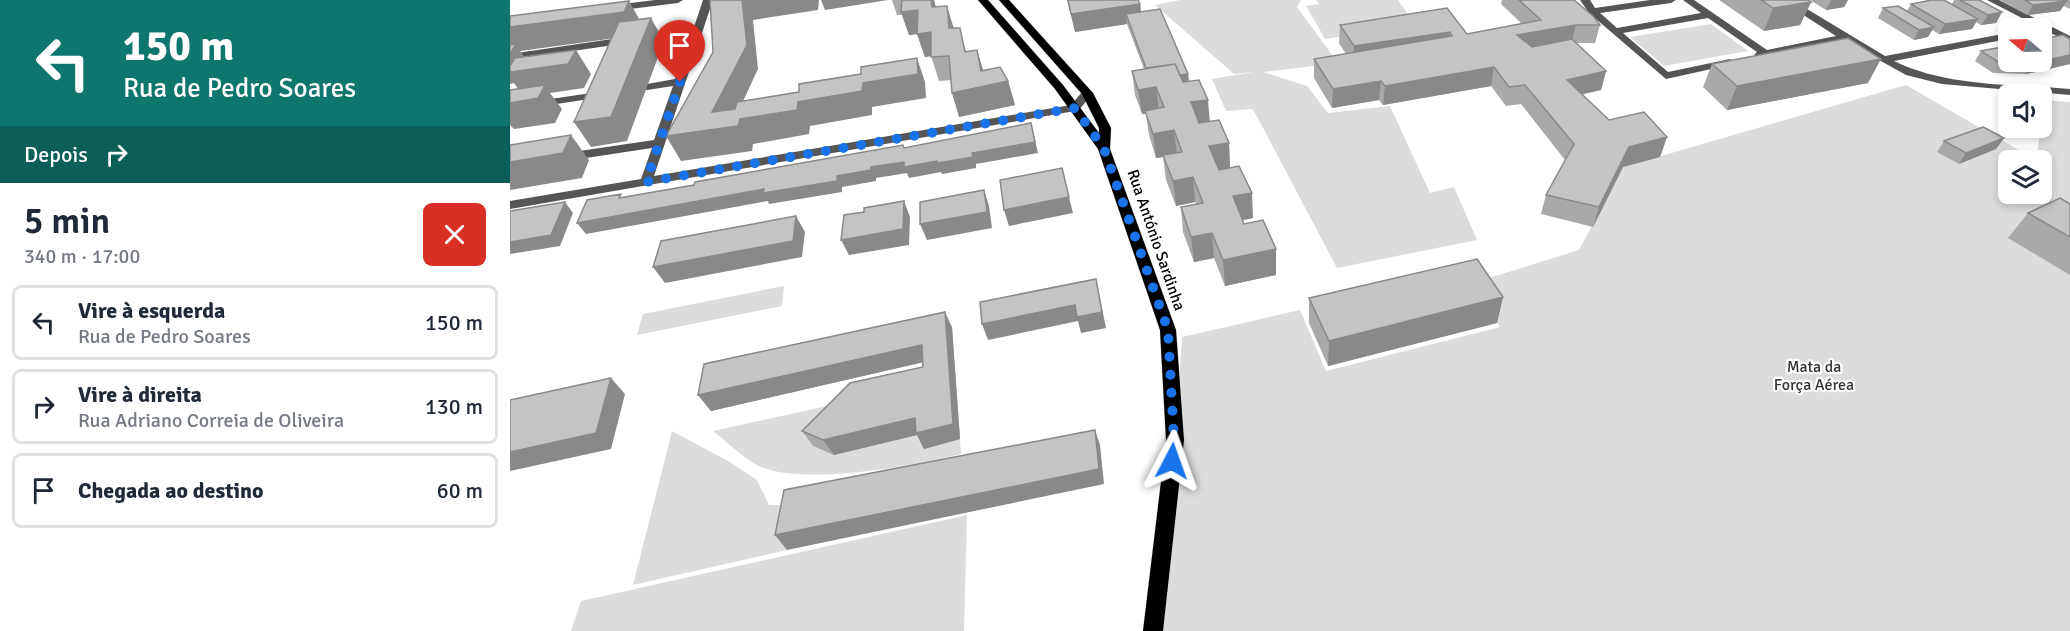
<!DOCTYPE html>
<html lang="pt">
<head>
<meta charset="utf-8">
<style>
  :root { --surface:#fff; --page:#f2f2f3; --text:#1f2937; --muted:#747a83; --line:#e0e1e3 }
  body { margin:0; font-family:Signika,sans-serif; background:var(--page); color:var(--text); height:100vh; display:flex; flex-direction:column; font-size:22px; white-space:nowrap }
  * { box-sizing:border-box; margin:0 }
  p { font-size:20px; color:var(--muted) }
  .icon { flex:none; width:33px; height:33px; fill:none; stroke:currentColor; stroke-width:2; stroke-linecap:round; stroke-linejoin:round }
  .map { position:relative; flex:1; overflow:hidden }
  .drawer { display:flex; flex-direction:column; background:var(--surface); width:510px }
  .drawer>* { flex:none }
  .banner { background:#0f766e; color:#fff; overflow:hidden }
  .needle { width:39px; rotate:289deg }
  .buttons { position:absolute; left:1488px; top:18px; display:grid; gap:12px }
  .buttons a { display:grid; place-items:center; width:54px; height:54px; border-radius:9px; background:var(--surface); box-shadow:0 3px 9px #0003; font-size:30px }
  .pin { position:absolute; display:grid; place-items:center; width:51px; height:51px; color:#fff; margin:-62px -26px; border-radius:50% 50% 50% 0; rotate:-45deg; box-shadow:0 0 6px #0007 }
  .pin .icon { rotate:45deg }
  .me { position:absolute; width:66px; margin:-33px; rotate:4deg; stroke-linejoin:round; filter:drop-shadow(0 0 4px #0008) }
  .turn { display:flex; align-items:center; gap:21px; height:126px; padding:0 24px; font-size:27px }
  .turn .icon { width:78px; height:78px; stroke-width:2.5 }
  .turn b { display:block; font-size:42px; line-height:51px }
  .then { display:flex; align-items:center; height:57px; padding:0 24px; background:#0003; gap:12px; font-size:22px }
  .round { display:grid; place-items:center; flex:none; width:63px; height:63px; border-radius:9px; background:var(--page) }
  .headline { display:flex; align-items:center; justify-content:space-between; height:102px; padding:0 24px }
  h1 { font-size:36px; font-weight:600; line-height:45px }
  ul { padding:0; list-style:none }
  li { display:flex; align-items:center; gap:18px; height:75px; margin:0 12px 9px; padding:0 12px; border:3px solid var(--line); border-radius:9px }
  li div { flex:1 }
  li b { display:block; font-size:22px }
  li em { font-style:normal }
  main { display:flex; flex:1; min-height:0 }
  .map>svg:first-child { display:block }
  .green { fill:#dcdcdc; fill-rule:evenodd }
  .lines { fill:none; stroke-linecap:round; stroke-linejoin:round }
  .major-casing { stroke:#dbdbdb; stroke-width:1 }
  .minor { fill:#555; fill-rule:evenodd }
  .major { fill:#000; fill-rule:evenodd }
  .wall { fill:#a9a9a9 }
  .shaded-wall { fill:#898989 }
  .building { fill:#c4c4c4; stroke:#898989; stroke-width:1.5 }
  .route { stroke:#1a73e8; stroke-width:10; stroke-dasharray:0 18 }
  .labels { text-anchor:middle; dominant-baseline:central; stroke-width:4.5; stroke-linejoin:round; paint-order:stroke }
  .street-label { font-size:16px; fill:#000; stroke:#fff }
  .park-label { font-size:16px; fill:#333; stroke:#fff }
</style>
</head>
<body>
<main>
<section class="drawer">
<div class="banner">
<div class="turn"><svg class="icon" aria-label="left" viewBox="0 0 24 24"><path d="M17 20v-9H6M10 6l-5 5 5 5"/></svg><div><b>150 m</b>Rua de Pedro Soares</div></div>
<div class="then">Depois<svg class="icon" aria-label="right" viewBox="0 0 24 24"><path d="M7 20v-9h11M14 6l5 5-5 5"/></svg></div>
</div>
<div class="headline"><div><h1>5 min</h1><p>340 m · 17:00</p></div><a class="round" style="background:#d93025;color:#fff"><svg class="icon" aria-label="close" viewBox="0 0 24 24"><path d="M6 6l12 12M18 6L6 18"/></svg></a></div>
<ul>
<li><svg class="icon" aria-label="left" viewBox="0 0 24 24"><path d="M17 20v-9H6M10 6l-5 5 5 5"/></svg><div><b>Vire à esquerda</b><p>Rua de Pedro Soares</p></div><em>150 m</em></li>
<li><svg class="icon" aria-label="right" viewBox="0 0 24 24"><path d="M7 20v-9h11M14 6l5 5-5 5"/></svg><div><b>Vire à direita</b><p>Rua Adriano Correia de Oliveira</p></div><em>130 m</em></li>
<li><svg class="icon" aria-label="arrive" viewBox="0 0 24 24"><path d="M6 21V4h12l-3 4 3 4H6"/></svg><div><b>Chegada ao destino</b></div><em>60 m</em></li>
</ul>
</section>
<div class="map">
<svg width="1560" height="631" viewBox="0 0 1560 631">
  <rect width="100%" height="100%" fill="#fff"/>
  <path class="green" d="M670,0H791L787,7L828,63L753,72L797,86L818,113L880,106L920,193L944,187L967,240L827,268L743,109L716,111L702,79L743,72L724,74L645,5Z
    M806,0H888L906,25L815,39L796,6L809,4Z
    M1201,24L1238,51L1154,66L1120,37Z
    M1396,85L1519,156L1528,149L1533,100L1560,102V631H653L672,337L790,310L816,371L990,327L963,283L1069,250L1113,167ZM1498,160H1532V194H1498Z
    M274,286L272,306L127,335L133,314Z
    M349,399L324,455L413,433L450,439L451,454C403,466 290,487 247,465C231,456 217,442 203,431Z
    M162,431L218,461L247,480L259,505H285L277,550L123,585Z
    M457,515L454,631H61L71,601Z"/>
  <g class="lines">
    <defs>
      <path id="major" d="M468,0H478L553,85L589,133V128L572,94L489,0H499L583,93L601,128L600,149L666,330L674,440L653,631H633L656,440L650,330L588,149L545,89Z"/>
    </defs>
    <use href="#major" class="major-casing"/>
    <path class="minor" d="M145,0H173L168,3L104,11L99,8L104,5Z
      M193,0H203L144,176L561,105L573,91H581L583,93L569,110L565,111L0,209V201L131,179L142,148L56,161L50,157L56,153L144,140L163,86L137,90L131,87L137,84L165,79L181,34L0,60V54L184,27Z
      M1070,0H1080L1085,8L1140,0H1166L1161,3L1090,13L1107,28L1191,13L1173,0H1184L1257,50L1326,36L1270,0H1282L1375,56L1498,33V39L1384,61C1437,87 1502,84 1560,89V95L1432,84L1396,75L1333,40L1249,58L1244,55L1247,52L1198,18L1113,33L1158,72L1220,59L1225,62L1224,64L1156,79L1079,13Z
      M1477,0H1489L1560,36V43Z
      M95,91L99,92V96L27,107L21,104L27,101Z"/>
    <use href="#major" class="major"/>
  </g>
  <path class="wall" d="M382,0H424L426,7L444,28L456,51L467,50L473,71L498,81L505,105L449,117L441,80L429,81L421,56L415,57L407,34L399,35L392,15H387Z
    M557,0L630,4L631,12L678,74L679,81L699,121L719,143L720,168L743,218L732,220L766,275L715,286L704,258L684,262L673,232L671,207L686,204L685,202L666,206L656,180L653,157L646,158L639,135L636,114H632L625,95L622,71L634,69L617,24L565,32Z
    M992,0H1064L1090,25L1085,43H1066L1096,71L1091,90L1072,94L1099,120L1157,137L1150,157L1113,167L1083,227L1031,214L1036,195L1055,160L1011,104L996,106L981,86L873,105L869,100L822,108L804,78V59L836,54L829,43L830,25L957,34L1012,24L991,4Z
    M1209,0H1298L1301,2L1290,25L1254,31Z
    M1300,0H1338L1334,7L1316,10Z
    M1444,0H1469L1492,12L1486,23L1471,25L1466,22L1462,29L1429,34L1422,30L1418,37L1404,40L1368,18L1373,8L1397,11L1401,4H1442Z
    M1490,0H1560V9L1554,6L1550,11L1517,15Z
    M1560,39V64L1516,74L1483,73L1465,61L1471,51Z
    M1202,64L1358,83L1217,110L1193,87Z
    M1494,138L1486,149L1449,164L1427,152L1434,141Z
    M1560,204V275L1498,238L1518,213Z
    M993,297L987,323L818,366L799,323V298Z
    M442,327L450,439L414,449L407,435L324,455L303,446L292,431L413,367L412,362L201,411L188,395Z"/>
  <path class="shaded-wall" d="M232,0H309L308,10L243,20L248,69L221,127L230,119L353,83L407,58L415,82L416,98L362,107V115L300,126L299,134L243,144L242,151L171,161L156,136L202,112Z
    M311,0H378L315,10Z
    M421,0H424L426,8L422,7Z
    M1321,0H1338L1334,7L1316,10Z
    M119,1L132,24L128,35L10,51L23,68L66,50L81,74L74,88L40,93L52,109L45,123L4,129L0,125V103L13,96L4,83L0,84V27Z
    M1557,1L1550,11L1517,15L1523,5Z
    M1301,2L1290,25L1254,31L1263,8Z
    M630,4L632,22L616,14L617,24L565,32L561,14Z
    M437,6L444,29L439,28Z
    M408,10L421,32L428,55L415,57L407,34L399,35L391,12Z
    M1492,12L1486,23L1471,25L1478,15Z
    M141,18L154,41L117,141L81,147L64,122Z
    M1468,19L1462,29L1429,34L1435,24Z
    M1066,25L1061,43L1004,53L1007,35Z
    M1424,27L1418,37L1404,40L1409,30Z
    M940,32L937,51L843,64L844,46Z
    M467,50L474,73L498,81L505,105L449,117L442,93L471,71Z
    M1560,55V64L1516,74L1523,63Z
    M1371,59L1358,83L1217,110L1227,86Z
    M984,67L981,86L873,105L875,86Z
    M1096,71L1091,90L1052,99L1057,80Z
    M678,74L679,84L646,87L649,111H635L636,114H632L628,90L641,80Z
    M871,81L869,100L822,108L823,89Z
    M698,100L700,124L683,127L681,102Z
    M521,123L528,153L466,164V168L432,174L431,172L399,178L397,173L366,178V181L332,187V192L259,204L258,201L76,234L67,223L327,176L361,167L394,162L462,153Z
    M664,130L667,155L646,158L643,134Z
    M61,135L79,160L72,178L0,190V162Z
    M1157,137L1150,157L1113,167L1083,227L1089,207L1119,147Z
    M1494,138L1486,149L1449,164L1456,153Z
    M719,143L720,168L701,171L699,146Z
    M683,177L685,202L666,206L663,181Z
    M474,190L479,206L482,228L417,240L410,224Z
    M742,193L743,218L724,222L723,196Z
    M559,197L563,213L499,226L494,210Z
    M394,201L400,217L399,245L339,255L331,240Z
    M55,202L63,213L50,246L0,254V242Z
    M286,216L295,232L292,257L155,283L143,267Z
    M702,233L704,258L684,262L681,237Z
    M766,249V275L715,286L713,260Z
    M586,279L596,328L571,333L568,321L478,340L472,324L565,305Z
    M993,297L987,323L818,366L819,341Z
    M435,312L442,327L450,439L414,449L407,435L324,455L313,440L405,418Z
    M412,345L419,361L201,411L188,395Z
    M101,378L115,394L101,449L0,471V452Z
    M585,430L590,445L594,484L277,550L265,535Z"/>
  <path class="building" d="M200,0H232L237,45L202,112L225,109L227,102L289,92V84L351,74V67L407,58L408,74L353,83L352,91L288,102L287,110L230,119L228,126L156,136L203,52Z
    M392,0H421L422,7L437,6L439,28H450L455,52L467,50L471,71L490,67L498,81L442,93L439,56L421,57V32L407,34L408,10L391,12Z
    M558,0H628L630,4L561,14Z
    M1009,0H1064L1083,16L1090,25H1066L1007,35L1022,47L1062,39L1096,71L1057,80L1099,120L1134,112L1157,137L1119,147L1089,207L1036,195L1064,144L1015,85L999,87L984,67L875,86L871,81L823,89L804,59L942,36L940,32L844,46L830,25L937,8L957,34L1031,20Z
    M1251,0H1298L1301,2L1263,8Z
    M1422,0H1434L1468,19L1435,24L1401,4Z
    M1450,0H1469L1492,12L1478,15Z
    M1515,0H1556L1557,1L1523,5Z
    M119,1L114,12L0,27V16Z
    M1388,6L1424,27L1409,30L1373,8Z
    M650,9L678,74L670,75L665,64L636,68L616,14Z
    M141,18L101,117L64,122L109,22Z
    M1553,35L1560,39V55L1532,61V39Z
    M1338,38L1371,59L1227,86L1202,64Z
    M6,44L0,54V45Z
    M1498,46V62H1530L1523,63H1490L1471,51Z
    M66,50L58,64L0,72V66L5,58Z
    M665,64L673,82L689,80L698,100L681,102L689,123L709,120L719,143L699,146L709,170L729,166L742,193L723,196L734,224L753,220L766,249L713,260L702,233L681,237L671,207L693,203L683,177L663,181L653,155L672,152L664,130L643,134L635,111L654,107L646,87L628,90L622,71Z
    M35,85L28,98L0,103V90Z
    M521,123L525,142L462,153L463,157L428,163L427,161L394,167V162L361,167V170L327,176V181L253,193L254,189L67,223L77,200L111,194L109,198L184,185L185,182L393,145L394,148Z
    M1473,127L1494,138L1456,153L1434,141Z
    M61,135L53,153L0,162V145Z
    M552,168L559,197L494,210L490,180Z
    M474,190L477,212L410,224V202Z
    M1550,198L1560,204V237L1518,213Z
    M394,201L393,229L331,240L334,215L354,212V208Z
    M55,202L41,235L0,242V211Z
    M286,216L283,241L143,267L151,241Z
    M967,259L993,297L819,341L799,298Z
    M586,279L592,312L567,317L565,305L472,324L470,302Z
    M435,312L443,424L406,433L405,418L313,440L292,431L340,383L413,367L412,345L188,395L194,364Z
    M101,378L86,433L0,452V400Z
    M585,430L589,469L265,535L274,490Z"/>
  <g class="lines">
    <path class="route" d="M170,82L136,182L565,108L594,149L658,330L664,440L662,461"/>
  </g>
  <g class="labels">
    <g class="street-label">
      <text transform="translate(646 240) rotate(71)">Rua António Sardinha</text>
    </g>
    <g class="park-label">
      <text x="1304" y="367">Mata da<tspan x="1304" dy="18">Força Aérea</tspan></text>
    </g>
  </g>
</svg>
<div class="buttons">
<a><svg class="needle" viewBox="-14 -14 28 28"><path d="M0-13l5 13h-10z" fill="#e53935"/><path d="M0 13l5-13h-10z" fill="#747a83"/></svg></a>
<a><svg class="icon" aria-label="sound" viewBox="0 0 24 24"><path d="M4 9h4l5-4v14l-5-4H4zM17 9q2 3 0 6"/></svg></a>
<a><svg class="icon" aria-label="layers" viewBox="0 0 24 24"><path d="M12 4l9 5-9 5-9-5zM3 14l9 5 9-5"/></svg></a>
</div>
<div class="pin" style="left:170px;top:82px;background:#d93025"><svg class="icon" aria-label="arrive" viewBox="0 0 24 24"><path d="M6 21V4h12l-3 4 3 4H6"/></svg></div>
<svg class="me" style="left:662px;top:461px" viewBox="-20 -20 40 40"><path d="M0-17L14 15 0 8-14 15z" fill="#1a73e8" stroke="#fff" stroke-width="4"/></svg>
</div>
</main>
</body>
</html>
